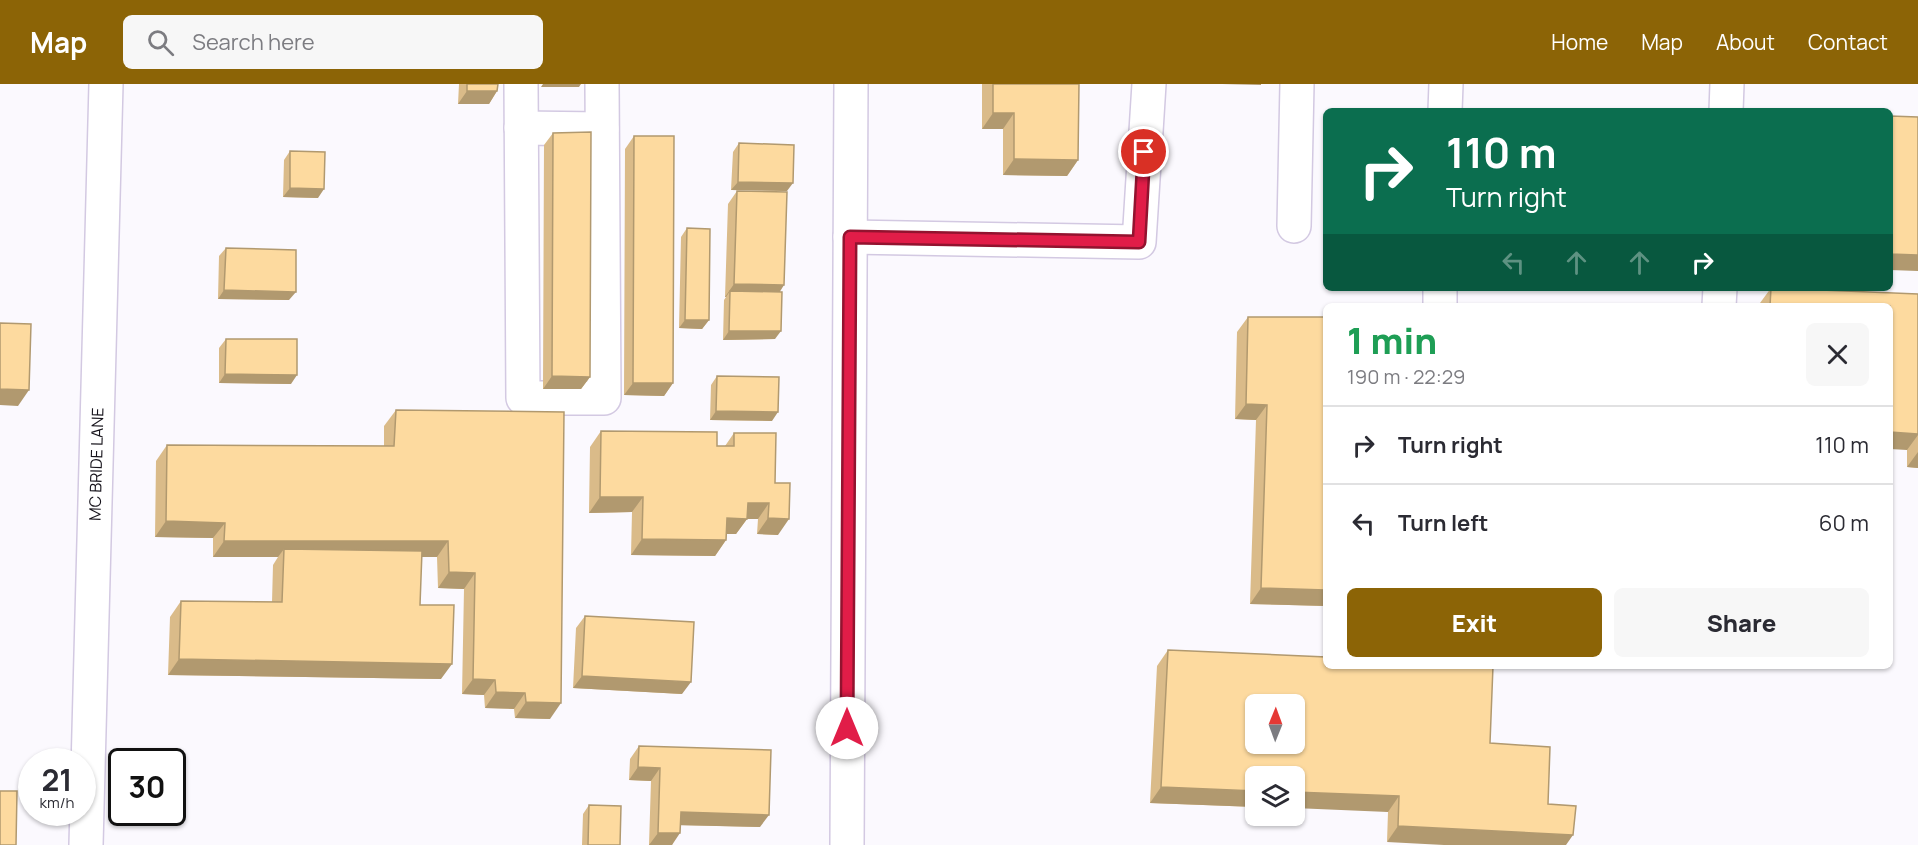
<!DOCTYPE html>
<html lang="en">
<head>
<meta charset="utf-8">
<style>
  :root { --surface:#fff; --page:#f7f7f7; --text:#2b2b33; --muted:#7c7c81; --line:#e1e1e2; --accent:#8c6406 }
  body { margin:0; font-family:Manrope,sans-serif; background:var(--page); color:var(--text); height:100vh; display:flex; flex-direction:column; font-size:22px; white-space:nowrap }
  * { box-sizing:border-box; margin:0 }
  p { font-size:20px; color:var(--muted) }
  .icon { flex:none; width:33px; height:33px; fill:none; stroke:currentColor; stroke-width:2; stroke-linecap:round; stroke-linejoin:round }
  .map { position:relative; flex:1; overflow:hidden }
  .drawer { position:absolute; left:1323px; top:219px; width:570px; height:366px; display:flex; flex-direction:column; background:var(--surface); border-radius:9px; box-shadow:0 2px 4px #0004 }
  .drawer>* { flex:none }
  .top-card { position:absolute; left:1323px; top:24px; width:570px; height:183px; border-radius:9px; box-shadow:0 2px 4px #0004; background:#0b6e4f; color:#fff; overflow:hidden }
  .needle { width:39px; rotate:1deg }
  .controls { position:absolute; left:1245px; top:610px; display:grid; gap:12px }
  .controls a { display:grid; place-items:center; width:60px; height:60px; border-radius:9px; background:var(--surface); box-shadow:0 2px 4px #0004; font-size:30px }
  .speed { position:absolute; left:18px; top:664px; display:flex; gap:12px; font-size:30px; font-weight:700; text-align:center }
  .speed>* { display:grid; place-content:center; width:78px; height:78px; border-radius:50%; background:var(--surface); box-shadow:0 2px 4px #0004; line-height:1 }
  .speed small { font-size:15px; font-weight:400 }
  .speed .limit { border:3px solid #111; border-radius:9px; background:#fff; color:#111 }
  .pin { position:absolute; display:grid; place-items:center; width:51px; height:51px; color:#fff; margin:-26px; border:3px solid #fff; border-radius:50%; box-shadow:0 2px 6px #0007 }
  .me { position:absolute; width:66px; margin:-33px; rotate:0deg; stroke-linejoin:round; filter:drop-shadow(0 0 4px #0008) }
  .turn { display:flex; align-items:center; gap:21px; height:126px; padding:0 24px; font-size:27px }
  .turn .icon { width:78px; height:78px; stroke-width:2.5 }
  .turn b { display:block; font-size:42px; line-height:51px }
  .lanes { display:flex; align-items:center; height:57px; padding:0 24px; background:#0003; justify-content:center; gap:30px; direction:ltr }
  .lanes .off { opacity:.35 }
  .round { display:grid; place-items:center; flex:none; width:63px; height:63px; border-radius:9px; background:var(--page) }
  .headline { display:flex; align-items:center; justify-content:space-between; height:102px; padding:0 24px }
  h1 { font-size:36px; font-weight:800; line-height:45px; color:#1e9e55 }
  .primary-button { display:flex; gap:12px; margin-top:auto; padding:12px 24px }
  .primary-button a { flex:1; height:69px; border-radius:9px; background:var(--accent); color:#fff; font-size:24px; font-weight:800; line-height:69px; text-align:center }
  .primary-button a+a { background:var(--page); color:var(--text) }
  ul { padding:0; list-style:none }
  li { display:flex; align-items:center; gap:18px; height:78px; padding:0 24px; border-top:2px solid var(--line) }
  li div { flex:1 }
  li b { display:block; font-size:22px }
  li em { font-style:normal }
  header { display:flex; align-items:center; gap:36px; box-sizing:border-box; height:84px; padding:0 30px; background:var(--accent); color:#fff }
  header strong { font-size:28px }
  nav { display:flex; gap:33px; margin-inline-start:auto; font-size:21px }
  .search { width:420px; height:54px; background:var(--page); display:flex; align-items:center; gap:15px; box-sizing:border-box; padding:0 21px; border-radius:9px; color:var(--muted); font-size:22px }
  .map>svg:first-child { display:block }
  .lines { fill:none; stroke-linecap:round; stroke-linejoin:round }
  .minor-casing { stroke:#d3c9e2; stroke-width:36 }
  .minor { stroke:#fff; stroke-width:33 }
  .wall { fill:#dabb89 }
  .shaded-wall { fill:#b1996f }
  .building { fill:#fdda9f; stroke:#b1996f; stroke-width:1.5; fill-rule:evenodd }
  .route-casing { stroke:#92132f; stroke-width:15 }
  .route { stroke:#e11d48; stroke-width:10 }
  .labels { text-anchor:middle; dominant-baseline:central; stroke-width:4.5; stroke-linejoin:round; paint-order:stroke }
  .street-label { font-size:16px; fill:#15121a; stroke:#fff }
</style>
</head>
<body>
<header>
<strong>Map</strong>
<div class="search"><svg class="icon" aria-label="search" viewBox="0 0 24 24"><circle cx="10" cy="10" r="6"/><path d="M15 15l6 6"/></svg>Search here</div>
<nav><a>Home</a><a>Map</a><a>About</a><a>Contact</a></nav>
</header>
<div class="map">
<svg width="1918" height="761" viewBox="0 0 1918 761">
  <rect width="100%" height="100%" fill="#fbf9fe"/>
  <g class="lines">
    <defs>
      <g id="minor">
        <path d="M521,0L523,314H604L602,0"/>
        <path d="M1445,27L1446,0"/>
        <path d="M1726,27L1727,0"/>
        <path d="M521,44L602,45"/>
        <path d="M1294,142L1297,0"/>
        <path d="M850,153L1139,158L1149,0"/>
        <path d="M1440,222V204"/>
        <path d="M1719,222L1720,204"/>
        <path id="s1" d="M86,761L106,0"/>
        <path d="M847,761L851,0"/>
      </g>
    </defs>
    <use href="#minor" class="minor-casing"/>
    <use href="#minor" class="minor"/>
  </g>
  <path class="wall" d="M459,0H498L497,7L489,20H458Z
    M982,0H1079L1078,76L1067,92L1003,91V45H982Z
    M553,49L590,293L581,305H543L544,61Z
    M634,52L673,299L664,312L624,311L625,65Z
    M739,59L787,107L731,106L733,68Z
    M290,67L318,114L283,113L284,76Z
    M737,107L780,208L775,255L723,256L724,216L726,213H725L728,120Z
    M687,144L709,236L702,245L679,244L681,153Z
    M226,164L289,216L218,215L219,172Z
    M1771,204L1918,210V384L1907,383V366L1890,222H1760V219Z
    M1248,233H1326V522L1250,520L1256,336L1235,335L1237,248Z
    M226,255L291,300L219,299V264Z
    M717,292L772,337L710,336L711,301Z
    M396,326L550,635L515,634L514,625L485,624L484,611L462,610L464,505L438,504L437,473H421L420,521L441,595L168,591L170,533L181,517L272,518L273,481L278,473H213V454L155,453L156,377L167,361L384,362V342Z
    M601,347L717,362H725L734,349L775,399L778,451L757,450L758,435H747L736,450H727L726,456L715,472L631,471L632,428L589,429L590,363Z
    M585,532L682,610L573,604L576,544Z
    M1168,566L1490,659L1387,758L1388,728L1256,693V723L1150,719L1157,582Z
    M639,662L760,743L680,741L672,761H649L651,697L629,696L630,675Z
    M589,721L620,761H582L583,730Z"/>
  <path class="shaded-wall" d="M543,0H581L579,3H541Z
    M1222,0H1261V1Z
    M467,7H497L489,20H458Z
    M993,29H1014L1003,45H982Z
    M1014,75L1078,76L1067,92L1003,91Z
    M738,98L793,99L787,107L731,106Z
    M290,104L324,105L318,114L283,113Z
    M1890,170L1918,171V187L1890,186Z
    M734,200L784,201L776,214L730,207L726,213H725Z
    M224,206L296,208L289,216L218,215Z
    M685,236H709L702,245L679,244Z
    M729,247H781L775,255L723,256Z
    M225,290L297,291L291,300L219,299Z
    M552,292L590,293L581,305H543Z
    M633,299H673L664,312L624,311Z
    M0,305L29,306L18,322L0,321Z
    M1246,320L1267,321L1256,336L1235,335Z
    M716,327L778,328L772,337L710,336Z
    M1890,348L1918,350V351L1907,366L1890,365Z
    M1918,368V384L1907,383Z
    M600,413H643L632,428L589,429Z
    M748,419H769L758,435H747L736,450H716L727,434Z
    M768,434L789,435L778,451L757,450Z
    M166,437L225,439L213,454L155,453Z
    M642,455L726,456L715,472L631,471Z
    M224,457H448L437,473H283L284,465L278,473H213Z
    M449,488L475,489L464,505L438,504Z
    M1261,504L1326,506V522L1250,520Z
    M179,575L452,580L441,595L168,591Z
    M582,592L691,598L682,610L573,604Z
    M473,595L495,596L484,611L462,610Z
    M496,608L525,609L514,625L485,624Z
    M526,618L561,619L550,635L515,634Z
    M638,683L660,684L651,697L629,696Z
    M1161,703L1256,707V723L1150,719Z
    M1294,708L1399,712L1388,728L1294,724Z
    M681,728L769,731L760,743L672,741Z
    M1398,742L1573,751L1566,761H1444L1387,758Z
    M658,749H680L672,761H649Z"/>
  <path class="building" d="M467,0H498L497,7H467Z
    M993,0H1079L1078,76L1014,75V29H993Z
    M1890,32L1918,33V171L1890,170Z
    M591,48L590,293L552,292L553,49Z
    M634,52H674L673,299H633Z
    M739,59L794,61L793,99L738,98Z
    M290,67L325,68L324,105L290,104Z
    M737,107L787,108L784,201L734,200Z
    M687,144L710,145L709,236H685Z
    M226,164L296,166V208L224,206Z
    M1771,204L1918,210V350L1890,348V222H1770Z
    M730,207L782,208L781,247H729Z
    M1248,233H1326V506L1261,504L1267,321L1246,320Z
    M0,239L31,240L29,306L0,305Z
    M226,255H297V291L225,290Z
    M717,292L779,293L778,328L716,327Z
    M396,326L564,328L561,619L526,618L525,609L496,608L495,596L473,595L475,489L449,488L448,457H224L225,439L166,437L167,361L394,362Z
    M601,347L717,348V362H734V349H776L775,399H790L789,435L768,434L769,419H748L747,435L727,434L726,456L642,455L643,413H600Z
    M284,465L422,467L420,521H454L452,580L179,575L181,517L282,518Z
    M585,532L694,538L691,598L582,592Z
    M1168,566L1326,573V582H1493L1490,659L1550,663L1548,720L1576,722L1573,751L1398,742L1399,712L1294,708V693H1256V707L1161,703ZM1256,621H1294V660H1256Z
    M639,662L771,666L769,731L681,728L680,749H658L660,684L638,683Z
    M0,707H17L16,761H0Z
    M589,721L621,722L620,761H588Z"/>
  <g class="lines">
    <defs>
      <path id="route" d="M847,644L850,153L1139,158L1144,68"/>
    </defs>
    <use href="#route" class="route-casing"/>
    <use href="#route" class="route"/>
  </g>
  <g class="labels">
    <g class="street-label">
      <text stroke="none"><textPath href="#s1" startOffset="381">MC BRIDE LANE</textPath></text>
    </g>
  </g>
</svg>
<div class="controls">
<a><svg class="needle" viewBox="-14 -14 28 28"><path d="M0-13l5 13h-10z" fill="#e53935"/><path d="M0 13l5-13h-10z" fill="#7c7c81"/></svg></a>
<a><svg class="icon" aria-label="layers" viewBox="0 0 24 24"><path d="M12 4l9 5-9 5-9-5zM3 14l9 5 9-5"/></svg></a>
</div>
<div class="speed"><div>21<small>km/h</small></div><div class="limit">30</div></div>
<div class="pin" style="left:1144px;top:68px;background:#d93025"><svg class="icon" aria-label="arrive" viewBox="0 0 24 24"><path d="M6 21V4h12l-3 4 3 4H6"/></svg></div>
<svg class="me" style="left:847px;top:644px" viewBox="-20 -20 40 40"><circle r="19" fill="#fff"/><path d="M0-13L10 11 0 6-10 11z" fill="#e11d48"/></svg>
<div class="top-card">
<div class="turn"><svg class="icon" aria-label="right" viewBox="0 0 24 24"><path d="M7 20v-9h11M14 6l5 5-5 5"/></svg><div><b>110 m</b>Turn right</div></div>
<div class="lanes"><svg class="icon off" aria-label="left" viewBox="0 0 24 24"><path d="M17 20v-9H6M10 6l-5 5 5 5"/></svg><svg class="icon off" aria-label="ahead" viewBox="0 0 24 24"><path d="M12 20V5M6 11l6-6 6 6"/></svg><svg class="icon off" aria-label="ahead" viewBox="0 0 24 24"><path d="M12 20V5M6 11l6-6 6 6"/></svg><svg class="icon" aria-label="right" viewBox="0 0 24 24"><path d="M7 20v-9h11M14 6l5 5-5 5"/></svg></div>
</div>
<section class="drawer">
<div class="headline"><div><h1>1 min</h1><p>190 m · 22:29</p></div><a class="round"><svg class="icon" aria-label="close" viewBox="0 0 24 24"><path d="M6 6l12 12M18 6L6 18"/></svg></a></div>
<ul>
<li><svg class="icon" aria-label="right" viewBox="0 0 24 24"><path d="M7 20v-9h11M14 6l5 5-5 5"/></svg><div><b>Turn right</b></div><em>110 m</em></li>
<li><svg class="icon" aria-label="left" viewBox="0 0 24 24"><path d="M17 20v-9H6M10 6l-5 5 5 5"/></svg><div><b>Turn left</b></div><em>60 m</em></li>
</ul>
<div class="primary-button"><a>Exit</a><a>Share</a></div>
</section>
</div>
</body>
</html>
